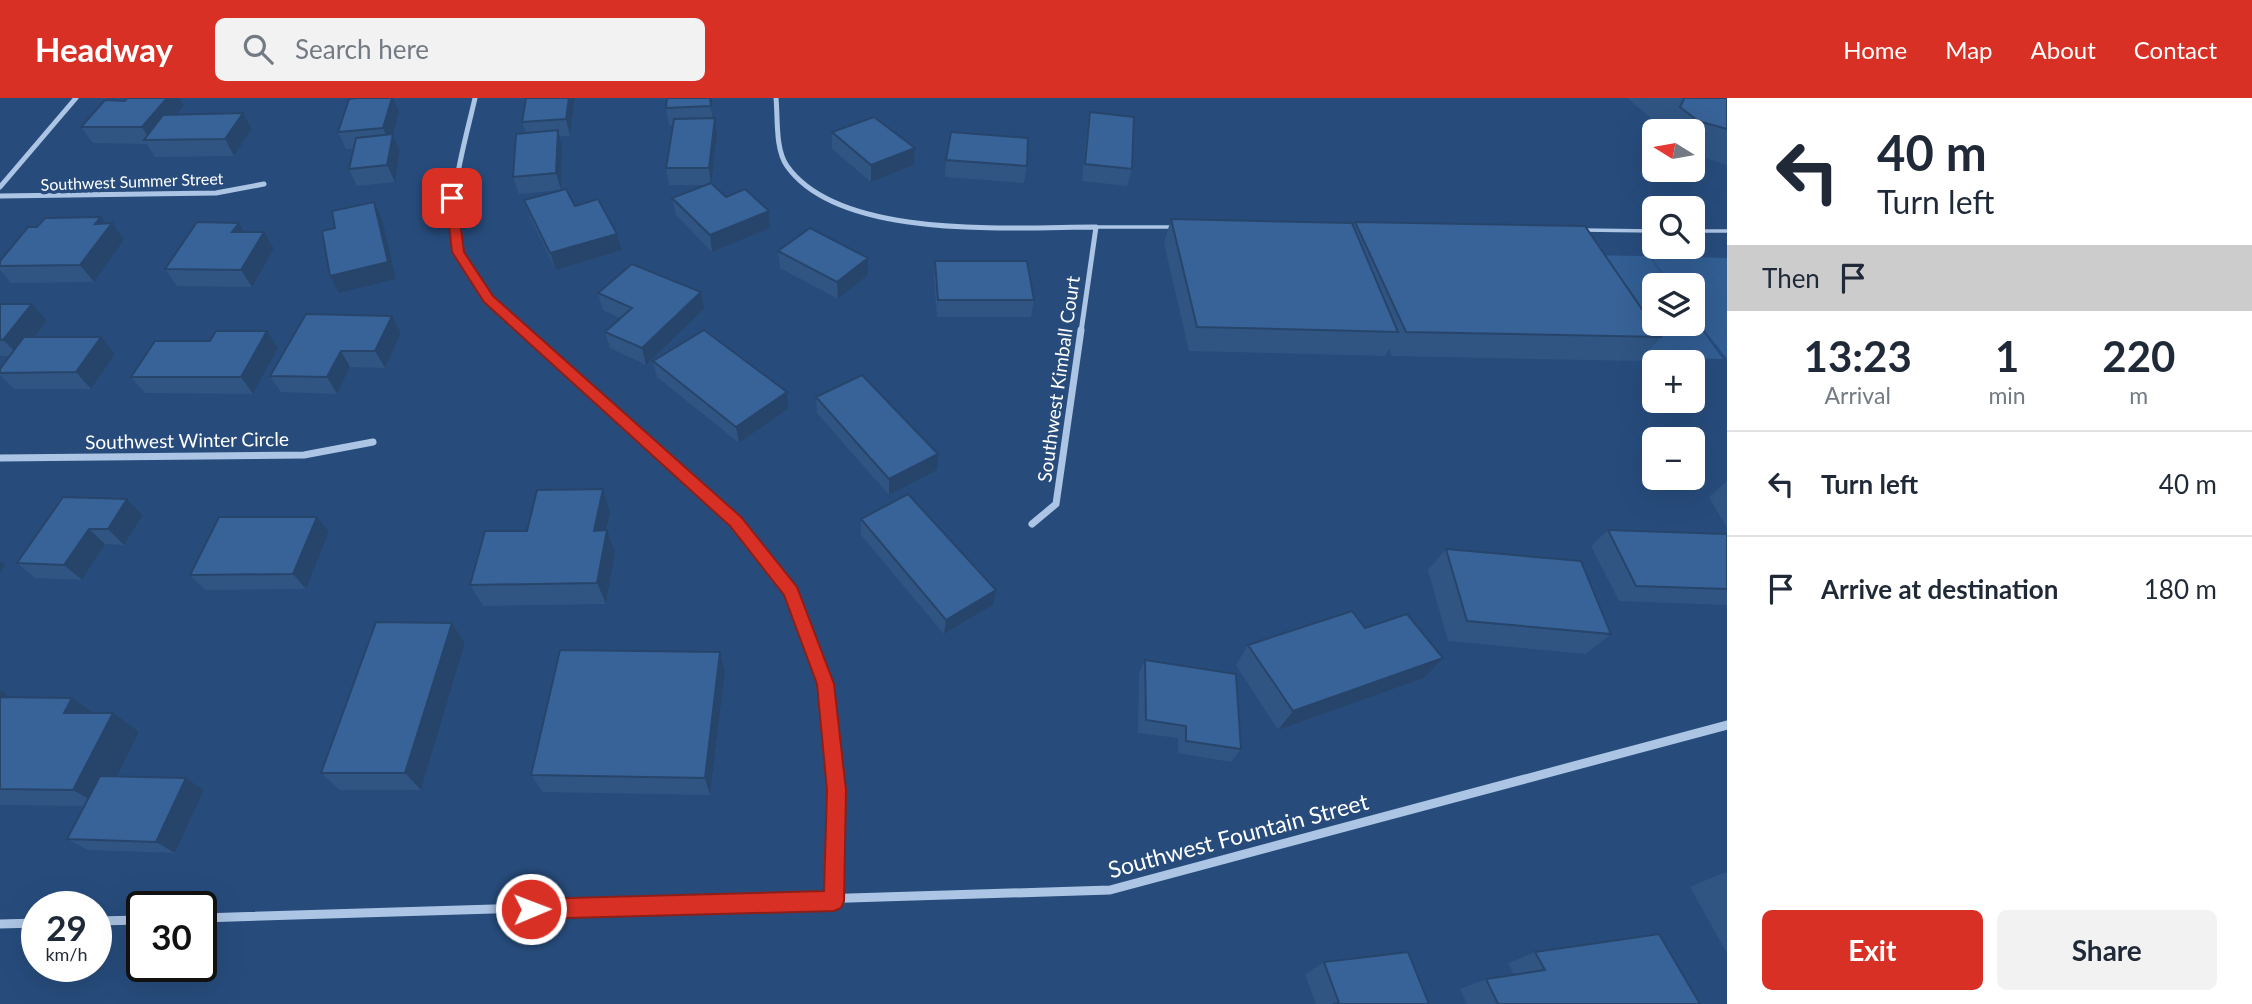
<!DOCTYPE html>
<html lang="en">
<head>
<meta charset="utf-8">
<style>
  :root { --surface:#fff; --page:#f2f2f3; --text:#1f2937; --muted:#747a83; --line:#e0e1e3; --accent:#d93025 }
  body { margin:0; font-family:Lato,sans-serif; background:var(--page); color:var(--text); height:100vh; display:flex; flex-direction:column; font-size:26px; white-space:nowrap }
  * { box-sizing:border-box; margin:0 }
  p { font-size:23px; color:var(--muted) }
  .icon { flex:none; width:38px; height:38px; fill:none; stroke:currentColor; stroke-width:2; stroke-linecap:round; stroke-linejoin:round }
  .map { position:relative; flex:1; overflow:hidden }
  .details { display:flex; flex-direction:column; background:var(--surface); width:525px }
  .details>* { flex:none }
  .hud { background:#fff; color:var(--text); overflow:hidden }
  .needle { width:46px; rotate:281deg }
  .buttons { position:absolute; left:1642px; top:21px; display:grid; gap:14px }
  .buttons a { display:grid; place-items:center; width:63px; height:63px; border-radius:10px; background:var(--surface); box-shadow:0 7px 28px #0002; font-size:35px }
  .speed { position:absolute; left:21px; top:793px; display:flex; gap:14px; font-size:35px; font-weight:700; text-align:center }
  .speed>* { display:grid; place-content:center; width:91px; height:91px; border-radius:50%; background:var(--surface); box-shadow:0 7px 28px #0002; line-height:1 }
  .speed small { font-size:18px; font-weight:400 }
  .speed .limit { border:4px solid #111; border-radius:10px; background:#fff; color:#111 }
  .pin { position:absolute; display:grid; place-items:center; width:60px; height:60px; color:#fff; margin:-30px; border-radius:14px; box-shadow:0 4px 10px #0006 }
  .me { position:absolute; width:77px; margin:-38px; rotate:89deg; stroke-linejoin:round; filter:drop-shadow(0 0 5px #0008) }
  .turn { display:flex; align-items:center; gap:24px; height:147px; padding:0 35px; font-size:32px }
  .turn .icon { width:91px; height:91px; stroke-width:2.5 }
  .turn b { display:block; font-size:49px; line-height:60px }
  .then { display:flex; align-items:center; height:66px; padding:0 35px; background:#0003; gap:14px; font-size:26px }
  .eta { display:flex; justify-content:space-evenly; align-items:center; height:119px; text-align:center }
  .eta b { font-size:42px; font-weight:700; line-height:49px }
  .primary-button { display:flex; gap:14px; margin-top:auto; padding:14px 35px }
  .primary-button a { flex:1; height:80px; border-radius:10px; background:var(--accent); color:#fff; font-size:28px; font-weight:700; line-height:80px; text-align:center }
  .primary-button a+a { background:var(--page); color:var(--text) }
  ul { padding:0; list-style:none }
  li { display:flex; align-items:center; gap:21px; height:105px; padding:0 35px; border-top:2px solid var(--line) }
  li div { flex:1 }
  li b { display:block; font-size:26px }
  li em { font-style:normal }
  header { display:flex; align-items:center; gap:42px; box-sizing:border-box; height:98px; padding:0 35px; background:var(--accent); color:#fff }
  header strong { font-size:33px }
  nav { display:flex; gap:38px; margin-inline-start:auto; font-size:24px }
  .search { width:490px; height:63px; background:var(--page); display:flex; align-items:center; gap:18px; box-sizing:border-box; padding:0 24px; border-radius:10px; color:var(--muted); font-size:26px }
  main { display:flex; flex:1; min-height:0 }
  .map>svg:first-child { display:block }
  .green { fill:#325e93 }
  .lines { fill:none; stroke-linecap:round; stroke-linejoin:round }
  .service { stroke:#acc5e4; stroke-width:3.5 }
  .minor-far2 { stroke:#acc5e4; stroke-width:5 }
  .minor-far1 { stroke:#acc5e4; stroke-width:7 }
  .minor { stroke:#acc5e4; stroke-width:9 }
  .wall { fill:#305583 }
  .shaded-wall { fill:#27456a }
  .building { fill:#386398; stroke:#27456a; stroke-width:2 }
  .route { fill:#d93025; stroke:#8d1f18; stroke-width:2 }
  .labels { text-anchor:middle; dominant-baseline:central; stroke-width:7; stroke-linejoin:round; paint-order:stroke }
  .far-street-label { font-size:16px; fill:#fff; stroke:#274c7c }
  .street-label { font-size:19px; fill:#fff; stroke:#274c7c }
  .near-street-label { font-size:23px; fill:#fff; stroke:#274c7c }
</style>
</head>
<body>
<header>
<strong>Headway</strong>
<div class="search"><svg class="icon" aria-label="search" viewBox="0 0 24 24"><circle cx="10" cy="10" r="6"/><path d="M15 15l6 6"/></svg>Search here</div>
<nav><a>Home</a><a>Map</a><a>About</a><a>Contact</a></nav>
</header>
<main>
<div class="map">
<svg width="1727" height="906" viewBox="0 0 1727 906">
  <rect width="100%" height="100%" fill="#274c7c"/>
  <path class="green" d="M1573,157L1649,158L1670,187H1654V226H1692V219L1723,261L1639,259Z
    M1650,158L1727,160V261L1692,216V187H1671Z"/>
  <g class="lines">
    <path class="service" d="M1096,129H1174
      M1582,132L1654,133
      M1692,133H1727"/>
    <path class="minor-far2" d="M475,0C466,41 442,116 459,155C473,187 500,211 525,234
      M776,0C778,20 775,51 787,68C840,143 1014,129 1096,129L1081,234
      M0,89L76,0
      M0,98L216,95L264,86"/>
    <path class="minor-far1" d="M523,232L736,423L791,493L805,530
      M0,360L304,357L373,344
      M1032,426L1056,406L1081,232"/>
    <path class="minor" d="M804,528L826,586L836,692L834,803
      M201,820L1110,792L1727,627
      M96,823L142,822
      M0,826L37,825"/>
  </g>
  <path class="wall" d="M127,0H180L184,8L177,17L243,15L252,31L234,58L155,59L147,46L93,45L81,29L125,3Z
    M526,0H575L570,38H559L562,49L561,92L519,96L513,79L526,35L522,24Z
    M667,0H712L713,20L717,37L711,85L726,99L769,113L770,130L712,154L676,117L672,100L706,87H669L666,70L673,27H669L666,10Z
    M1627,0H1727V67L1692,56V33H1662L1663,30Z
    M399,14L393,37L400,53L395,84L357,88L349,71L354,50L346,51L338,34Z
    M1090,14L1132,71L1127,88L1082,83L1087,31Z
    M832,34L915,50L914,67L871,84L832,51Z
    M946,62L1027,68L1024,85L945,79Z
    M524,102L575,108L617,136L622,152L556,172L530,119Z
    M1171,121L1353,128L1355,124L1661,239L1640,263L1392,258L1389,251L1385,258L1189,253L1164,145Z
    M239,125L245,134L274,151L252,189L177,188L165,171Z
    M106,126L124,142L94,184L11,185L0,172V163Z
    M778,153L868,177L838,201L780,170Z
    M935,163L1034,202L1031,219H937L934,180Z
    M598,195L704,211L646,267L610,250L605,234L620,220L603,212Z
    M0,206H32L47,223L34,239L115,256L91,291H14L0,277V271L10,258H0Z
    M392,218L401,235L385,270L350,269L337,296L281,294L270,278Z
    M267,233L278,250L253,296L145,295L131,279L210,243Z
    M653,263L788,311L739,345L657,279Z
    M816,299L937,372L889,397L817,315Z
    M1727,383V430L1709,399Z
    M127,401L143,417L124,447L105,446L82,482L35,480L17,465Z
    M610,414L607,432L615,454L606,506L483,508L470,487L527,433Z
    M861,421L993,507L944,536L861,437Z
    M1608,432L1727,436V507L1619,503L1591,448Z
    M329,434L306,491L205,492L190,477Z
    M1446,451L1611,536L1586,556L1448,543L1428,472Z
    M452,525L465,545L421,692H340L321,675Z
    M1365,530L1424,580L1278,632L1236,567L1248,547Z
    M720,554L725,574L710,697L543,694L531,677Z
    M1145,562L1241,651L1231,664L1178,655V640L1138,635L1139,576Z
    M0,591L7,596L5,599L72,600L94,615L139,634L117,678L186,680L204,692L175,755L88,752L67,741L84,708L0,707Z
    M1723,775H1727V855L1690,789Z
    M1535,854L1700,906H1467L1460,891L1486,881L1514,877L1508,865Z
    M1324,864L1429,906H1316L1305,876Z"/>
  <path class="shaded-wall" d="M167,0H180L184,8L156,42H150L142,29Z
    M392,0H393L399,14L393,37L400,53L395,84L387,67L391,47L383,30Z
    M569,0H575L570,38L566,21Z
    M710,0H712L713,25L711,8Z
    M243,15L252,31L234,58L225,41Z
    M715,20L717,37L711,87L709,70Z
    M558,32L562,49L561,92L556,75Z
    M915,50L914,67L871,84V67Z
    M374,104L382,121L396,181L339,195L330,178Z
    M769,113L770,130L712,154L710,137Z
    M101,119L109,130L112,125L124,142L94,184L80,167L95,126Z
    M239,125L249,142L232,134Z
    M264,134L274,151L252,189L241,172Z
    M617,136L622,152L556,172L550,155Z
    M868,160V177L838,201L837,184Z
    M701,194L704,211L646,267L642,250Z
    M32,206L47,223L19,258L3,242Z
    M392,218L401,235L385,270L375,253Z
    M267,233L278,250L253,296L241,279Z
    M101,239L115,256L91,291L76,274Z
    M341,253L350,269L337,296L327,279Z
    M787,294L788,311L739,345L736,329Z
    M938,356L937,372L889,397V381Z
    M603,391L610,414L602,455L594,433Z
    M127,401L143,417L124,447L108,431Z
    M317,419L329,434L306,491L293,476Z
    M89,431L105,446L82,482L64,467Z
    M607,432L615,454L606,506L597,485Z
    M0,463L5,467L0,475Z
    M996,492L993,507L944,536L946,522Z
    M452,525L465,545L421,692L405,675Z
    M720,554L725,574L710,697L705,680Z
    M1443,560L1424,580L1278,632L1293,613Z
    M0,591L7,596L0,608Z
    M72,600L100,619L64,615Z
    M113,615L139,634L102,709L73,692Z
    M186,680L204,692L175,755L156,744Z"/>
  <path class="building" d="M127,0H167L142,29H81L105,2L125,3Z
    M357,0H392L383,30L338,34L349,1Z
    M526,0H569L566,21L522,24Z
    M667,0H710L711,8L666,10Z
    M1682,0H1727V31L1698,23L1680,9L1684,1Z
    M1090,14L1134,19L1132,71L1085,66Z
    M243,15L225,41L144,42L163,17Z
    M874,19L915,50L871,67L832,34Z
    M715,20L709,70H666L674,21Z
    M558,32L556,75L513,79L516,36Z
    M951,34L1028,40L1027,68L946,62Z
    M393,36L387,67L349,71L356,40Z
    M711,85L726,99L745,91L769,113L710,137L672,100Z
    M566,91L575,108L598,101L617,136L550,155L524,102Z
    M374,104L388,164L330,178L322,133L335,130L332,113Z
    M101,119L95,126L112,125L80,167L0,168V163L28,129H37L45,120Z
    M1171,121L1352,125L1398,234L1197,229Z
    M197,124L239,125L232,134H264L241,172L165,171Z
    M1355,124L1585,128L1661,239L1406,234Z
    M810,130L868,160L837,184L778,153Z
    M935,163H1027L1034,202H938Z
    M632,166L701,194L642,250L605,234L632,210L598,195Z
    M0,206H32L3,242H0Z
    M306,216L392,218L375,253H341L327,279L270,278Z
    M704,232L787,294L736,329L653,263Z
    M216,233H267L241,279H131L155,243H210Z
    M24,239H101L76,274L0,275V271Z
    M862,277L938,356L889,381L816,299Z
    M603,391L594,433L607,432L597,485L470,487L485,433H527L537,392Z
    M908,396L996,492L946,522L861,421Z
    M63,399L127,401L108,431H89L64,467L17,465Z
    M219,419H317L293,476L190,477Z
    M1608,432L1727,436V491L1636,488Z
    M1446,451L1581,463L1611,536L1467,523Z
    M1352,513L1365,530L1407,516L1443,560L1293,613L1248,547Z
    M376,524L452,525L405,675H321Z
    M560,552L720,554L705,680L531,677Z
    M1145,562L1236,576L1241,651L1186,643V628L1146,622Z
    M0,599L72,600L64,615H113L73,692L0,691Z
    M100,678L186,680L156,744L67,741Z
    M1659,836L1700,906H1498L1486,881L1545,872L1535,854Z
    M1408,854L1429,906H1333L1339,905L1324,864Z"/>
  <path class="route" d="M452,96L457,100L464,154L493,198L741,419L797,489L834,586L846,692L844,803L841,810L834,813L531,821L524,818L521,811L524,804L531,801L824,793L827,692L817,586L784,497L730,428L484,204L452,154L446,100Z"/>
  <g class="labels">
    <g class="far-street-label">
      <text transform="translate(132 83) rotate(-2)">Southwest Summer Street</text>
    </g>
    <g class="street-label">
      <text transform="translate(1058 281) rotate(-82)">Southwest Kimball Court</text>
      <text transform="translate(187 342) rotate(-1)">Southwest Winter Circle</text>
    </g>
    <g class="near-street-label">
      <text transform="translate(1238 737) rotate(-15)">Southwest Fountain Street</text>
    </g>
  </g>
</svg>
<div class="buttons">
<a><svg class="needle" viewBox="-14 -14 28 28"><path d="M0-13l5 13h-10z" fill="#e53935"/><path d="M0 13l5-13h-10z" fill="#747a83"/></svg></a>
<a><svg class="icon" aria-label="search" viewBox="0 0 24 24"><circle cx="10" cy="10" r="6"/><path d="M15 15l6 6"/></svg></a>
<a><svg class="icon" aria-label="layers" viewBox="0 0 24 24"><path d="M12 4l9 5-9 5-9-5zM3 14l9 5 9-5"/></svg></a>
<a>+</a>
<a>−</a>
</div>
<div class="speed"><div>29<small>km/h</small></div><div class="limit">30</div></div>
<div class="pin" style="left:452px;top:100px;background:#d93025"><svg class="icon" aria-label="arrive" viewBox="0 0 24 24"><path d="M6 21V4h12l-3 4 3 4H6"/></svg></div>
<svg class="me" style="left:531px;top:811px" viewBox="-20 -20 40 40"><circle r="17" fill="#d93025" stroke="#fff" stroke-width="3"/><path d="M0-11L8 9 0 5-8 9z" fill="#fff"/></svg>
</div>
<section class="details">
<div class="hud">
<div class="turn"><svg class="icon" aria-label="left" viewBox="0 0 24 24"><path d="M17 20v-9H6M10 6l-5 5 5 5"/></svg><div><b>40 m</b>Turn left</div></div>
<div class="then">Then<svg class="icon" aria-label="arrive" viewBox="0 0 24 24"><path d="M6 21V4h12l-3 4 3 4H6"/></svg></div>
</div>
<div class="eta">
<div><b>13:23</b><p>Arrival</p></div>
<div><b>1</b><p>min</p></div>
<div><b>220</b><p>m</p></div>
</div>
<ul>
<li><svg class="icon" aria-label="left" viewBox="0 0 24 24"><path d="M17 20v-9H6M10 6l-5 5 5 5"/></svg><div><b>Turn left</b></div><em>40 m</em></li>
<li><svg class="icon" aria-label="arrive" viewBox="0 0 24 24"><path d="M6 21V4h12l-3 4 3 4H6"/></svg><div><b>Arrive at destination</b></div><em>180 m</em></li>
</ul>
<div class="primary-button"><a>Exit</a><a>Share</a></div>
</section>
</main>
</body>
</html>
